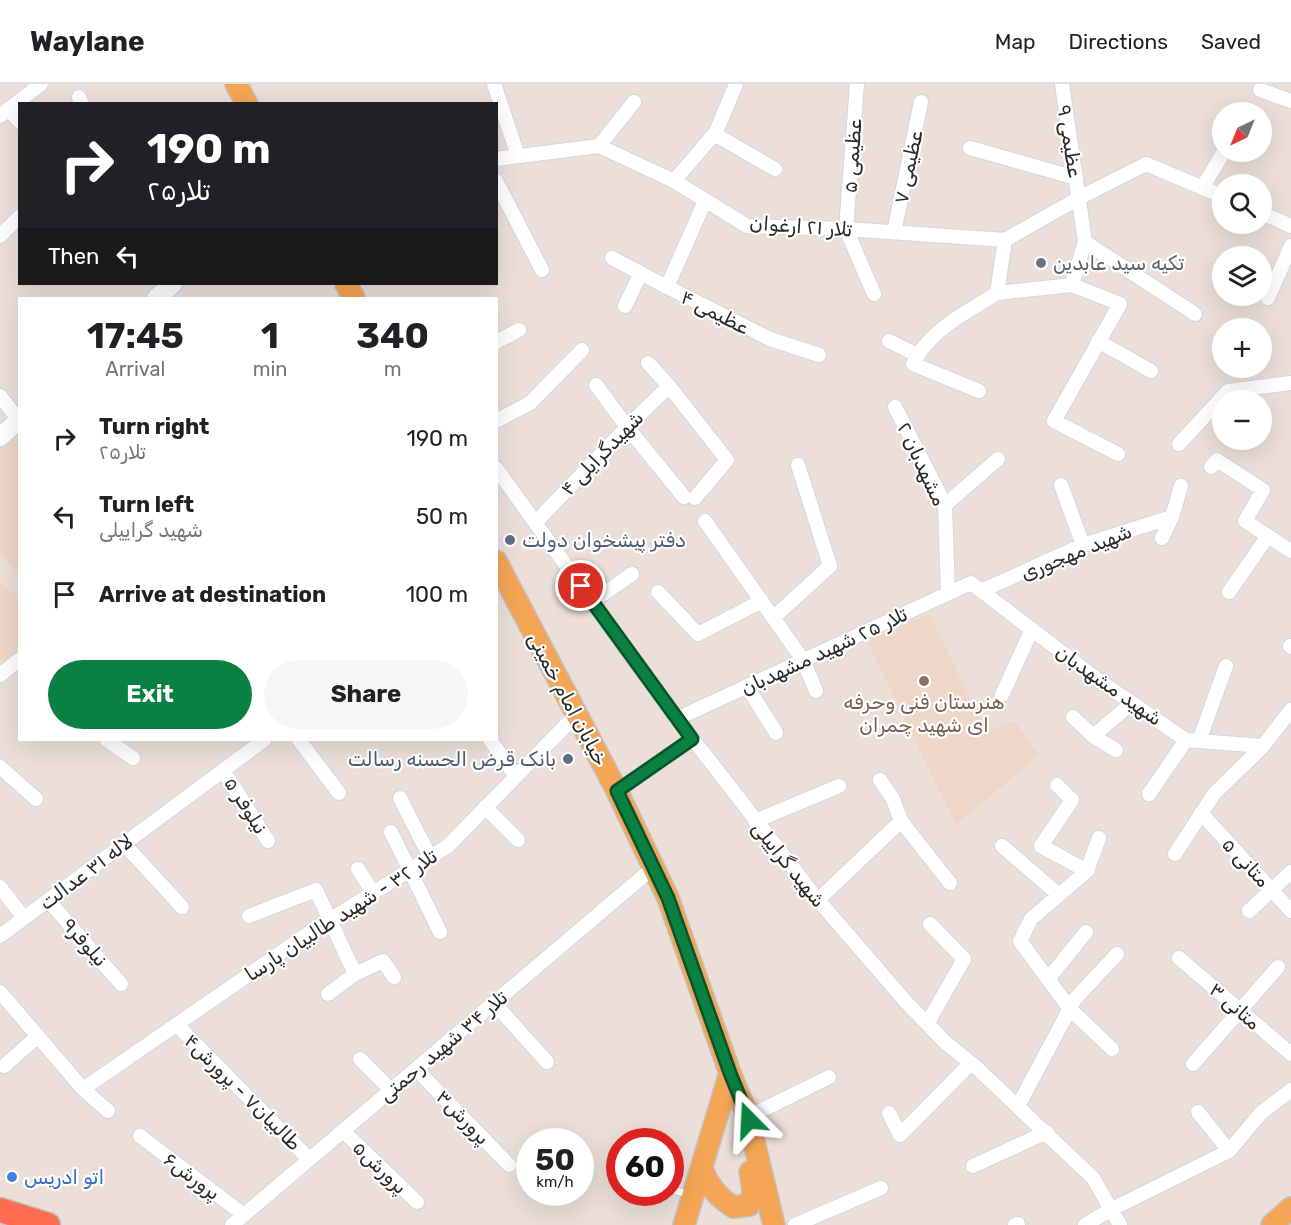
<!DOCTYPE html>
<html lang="en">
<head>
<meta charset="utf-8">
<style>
  :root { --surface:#fff; --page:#f6f6f6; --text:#202124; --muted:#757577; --line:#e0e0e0; --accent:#0b8043 }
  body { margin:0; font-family:Rubik,Vazirmatn,sans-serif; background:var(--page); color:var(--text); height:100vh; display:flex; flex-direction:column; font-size:22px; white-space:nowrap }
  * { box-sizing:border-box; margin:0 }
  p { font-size:20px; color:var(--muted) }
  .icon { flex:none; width:33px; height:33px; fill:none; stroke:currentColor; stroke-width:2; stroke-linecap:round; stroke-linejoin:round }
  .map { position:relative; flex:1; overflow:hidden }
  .drawer { position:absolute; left:18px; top:213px; width:480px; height:444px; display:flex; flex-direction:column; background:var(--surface); border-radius:0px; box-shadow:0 6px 24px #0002 }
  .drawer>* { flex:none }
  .hud { position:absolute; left:18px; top:18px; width:480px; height:183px; border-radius:0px; box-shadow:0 6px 24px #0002; background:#202124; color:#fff; overflow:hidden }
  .needle { width:39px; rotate:223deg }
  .buttons { position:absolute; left:1212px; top:18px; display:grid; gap:12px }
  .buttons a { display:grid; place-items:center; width:60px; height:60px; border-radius:50%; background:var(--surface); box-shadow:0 6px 24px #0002; font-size:30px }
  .speed { position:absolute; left:516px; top:1044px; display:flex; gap:12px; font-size:30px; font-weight:700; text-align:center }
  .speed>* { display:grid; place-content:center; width:78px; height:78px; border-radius:50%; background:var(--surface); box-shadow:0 6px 24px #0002; line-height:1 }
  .speed small { font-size:15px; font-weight:400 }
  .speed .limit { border:9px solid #d22; background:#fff; color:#111 }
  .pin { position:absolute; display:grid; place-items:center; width:51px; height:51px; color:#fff; margin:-26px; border:3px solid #fff; border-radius:50%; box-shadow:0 2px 6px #0007 }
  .me { position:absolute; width:66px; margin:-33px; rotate:339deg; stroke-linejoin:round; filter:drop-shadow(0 0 4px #0008) }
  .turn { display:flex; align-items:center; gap:21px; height:126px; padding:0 30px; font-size:27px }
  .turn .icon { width:78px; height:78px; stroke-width:2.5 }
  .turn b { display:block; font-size:42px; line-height:51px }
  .then { display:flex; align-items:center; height:57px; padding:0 30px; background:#0003; gap:12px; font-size:22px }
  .eta { display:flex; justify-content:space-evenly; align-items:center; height:102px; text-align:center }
  .eta b { font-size:36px; font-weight:700; line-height:42px }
  .primary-button { display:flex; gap:12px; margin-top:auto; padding:12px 30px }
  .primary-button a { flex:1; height:69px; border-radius:36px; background:var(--accent); color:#fff; font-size:24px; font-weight:700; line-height:69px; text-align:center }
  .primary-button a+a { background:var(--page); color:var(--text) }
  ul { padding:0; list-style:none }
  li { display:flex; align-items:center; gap:18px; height:78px; padding:0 30px }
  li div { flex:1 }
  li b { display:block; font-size:22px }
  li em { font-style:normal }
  header { display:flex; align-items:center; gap:36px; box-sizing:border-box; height:84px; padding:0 30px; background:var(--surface); border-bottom:2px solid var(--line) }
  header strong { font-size:28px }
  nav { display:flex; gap:33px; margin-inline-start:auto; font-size:21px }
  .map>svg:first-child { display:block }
  .education { fill:#eed7c8 }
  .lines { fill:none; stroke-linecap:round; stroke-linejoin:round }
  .lane-casing { stroke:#cfd8e2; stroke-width:10 }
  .street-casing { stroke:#cfd8e2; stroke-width:16 }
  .secondary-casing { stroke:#cfd8e2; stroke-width:21 }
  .primary-casing { stroke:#c3c3c3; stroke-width:24 }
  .highway-casing { stroke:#c3c3c3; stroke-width:27 }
  .lane { stroke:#fff; stroke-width:7 }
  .street { stroke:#fff; stroke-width:14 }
  .secondary { stroke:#fff; stroke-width:18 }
  .primary { stroke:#f4a556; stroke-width:21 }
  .highway { stroke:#ff6e51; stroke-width:24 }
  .route-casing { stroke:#07532c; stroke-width:15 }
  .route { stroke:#0b8043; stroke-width:10 }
  .worship-dot { fill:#6b7280; stroke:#fff; stroke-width:2 }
  .service-dot { fill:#5c6f8a; stroke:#fff; stroke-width:2 }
  .education-dot { fill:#8d6e63; stroke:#fff; stroke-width:2 }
  .shop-dot { fill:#3f7fe0; stroke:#fff; stroke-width:2 }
  .labels { text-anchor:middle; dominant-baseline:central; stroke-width:4.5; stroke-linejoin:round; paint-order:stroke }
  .street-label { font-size:20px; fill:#292929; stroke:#fff }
  .worship-label { font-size:20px; fill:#5b616d; stroke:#fff; text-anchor:start }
  .service-label { font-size:20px; fill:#4e5e75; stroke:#fff; text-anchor:start }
  .education-label { font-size:20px; fill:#785e54; stroke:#fff }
  .shop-label { font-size:20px; fill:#366cbe; stroke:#fff; text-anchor:start }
</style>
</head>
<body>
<header>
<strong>Waylane</strong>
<nav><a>Map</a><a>Directions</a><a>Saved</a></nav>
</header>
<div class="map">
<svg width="1291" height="1141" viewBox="0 0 1291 1141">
  <rect width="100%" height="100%" fill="#ecdfd9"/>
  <path class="education" d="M14,349L19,355V491L0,469V362Z
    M0,498L19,514V575H0Z
    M930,530L986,648L1015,637L1039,671L956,741L867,557Z"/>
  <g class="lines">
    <defs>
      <path id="lane" d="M670,1105L691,1111"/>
      <path id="street" d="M494,0L518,72
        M857,0L846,145L874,210
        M1260,6L1291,17
        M79,13L82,20
        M8,25L20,38
        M0,32L41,0
        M714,50L775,85
        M599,62L634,18
        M970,64L1076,94
        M496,75L599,62L674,97L747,142L846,145L1005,156L1079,114L1146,80L1222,112
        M496,97L542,186
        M674,97L716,48L736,0
        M1202,104L1224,68
        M705,117L667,203L770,255L819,271
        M1262,129L1291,142
        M894,148L921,18
        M0,152L20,132
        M1085,158L1195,230
        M612,174L667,203
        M1072,201L1120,220L1054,337L1118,370
        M997,209L1072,201L1085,158L1062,0
        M1268,214L1291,162
        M625,222L641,189
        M889,257L917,271
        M1098,257L1151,287
        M496,258L519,246
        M648,279L669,302L727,376L695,414
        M596,301L627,343L684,413
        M979,307L913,280C929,246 967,228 997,209L1005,156
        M0,312L19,336
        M895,323L945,421L948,510
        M496,337L530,319L582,266
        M1179,360L1228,307L1291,299
        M1211,383L1217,376L1263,406L1245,437L1291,467
        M496,384L664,618L818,816L906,918L945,958L978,985L1093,1094L1120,1141
        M1061,401L1083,461
        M945,421L998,375
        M705,437L803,576L816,607
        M536,438L627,343L669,302
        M1162,454L1172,433L1181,402
        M981,507L1083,461L1172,433
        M658,508L698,550L762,517
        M1229,508L1268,452
        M592,518L632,490
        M774,533L830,482L798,381
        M1290,562L1291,563
        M0,591L20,575
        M747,602L776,649
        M1002,611L1032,545
        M1073,633L1093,652L1116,666
        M676,635L971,499L1094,593L1186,656L1263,662
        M1093,652L1132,619
        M107,656L133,674
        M299,656L339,709
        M490,656L516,692
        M1199,657L1226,582
        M0,683L36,715
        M223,686L268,757
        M880,696L893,715L901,737L950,799
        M1057,701L1072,716L1041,762L1087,787
        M617,707L692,655
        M1149,710L1186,656
        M400,714L430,773
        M485,723L518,756
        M1201,729L1291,827
        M755,737L839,702
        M391,748L440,848
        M1099,754L1087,787L1031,835L1020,857L1070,925L1112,965
        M124,760L182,823
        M1002,762L1059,811
        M1175,770L1214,710L1263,662L1291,626
        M358,785L373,809
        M0,803L24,834
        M48,816L121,900
        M818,816L901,737
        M1249,827L1291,788
        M249,832L316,806L355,890L328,910
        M0,852L264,656
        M1179,874L1291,970
        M355,890L383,877L394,893
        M1048,895L1086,848
        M0,908L83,1005L108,1027
        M494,919L547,978
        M927,940L964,875L930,840
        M177,941L309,1075
        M360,975L391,1006
        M1193,980L1278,883
        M4,982L38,952
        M416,985L509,1081
        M83,1005L312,847L448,762L576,631
        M1018,1022L1075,915L1117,870
        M1198,1028L1229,1067
        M889,1029L900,1051L971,979
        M748,1033L829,993
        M343,1047L417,1118
        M140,1052L244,1131
        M973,1082L1047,1048
        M232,1141L654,783
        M795,1141L881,1104
        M1015,1141L1018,1140
        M1085,1141L1110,1126L1229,1067L1261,1029L1291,1006"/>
      <path id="secondary" d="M156,214L173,200
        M0,353L20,335"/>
      <path id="primary" d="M236,0L247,20
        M346,200L354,214
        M496,477L617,707L668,814L730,989L748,1033L774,1141
        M702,1084C708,1102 718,1114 734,1123L749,1121C756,1111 752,1099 750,1088
        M684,1141L730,989
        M1272,1141L1291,1124"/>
      <path id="highway" d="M0,1126L48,1141"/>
    </defs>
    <use href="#lane" class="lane-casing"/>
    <use href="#street" class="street-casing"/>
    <use href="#secondary" class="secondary-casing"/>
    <use href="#primary" class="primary-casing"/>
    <use href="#highway" class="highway-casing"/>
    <use href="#lane" class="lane"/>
    <use href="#street" class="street"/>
    <use href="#secondary" class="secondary"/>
    <use href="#primary" class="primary"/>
    <use href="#highway" class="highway"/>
  </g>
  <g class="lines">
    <defs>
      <path id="route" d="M581,502L692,655L617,707L668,814L730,989L749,1036"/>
    </defs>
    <use href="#route" class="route-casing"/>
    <use href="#route" class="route"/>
  </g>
  <circle class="worship-dot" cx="1041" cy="179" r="6"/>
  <g class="service-dot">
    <circle cx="510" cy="456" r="6"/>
    <circle cx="568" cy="675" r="6"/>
  </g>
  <circle class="education-dot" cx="924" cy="597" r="6"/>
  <circle class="shop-dot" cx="12" cy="1093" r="6"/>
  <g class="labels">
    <g class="street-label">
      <text transform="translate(1070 57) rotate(81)">عظیمی ۹</text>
      <text transform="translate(852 72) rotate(-86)">عظیمی ۵</text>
      <text transform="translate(908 83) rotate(-78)">عظیمی ۷</text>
      <text transform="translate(801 142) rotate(4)">تلار ۲۱ ارغوان</text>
      <text transform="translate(715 228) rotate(27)">عظیمی ۴</text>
      <text transform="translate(602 369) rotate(-46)">شهیدگرایلی ۴</text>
      <text transform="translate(922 380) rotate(65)">مشهدبان ۲</text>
      <text transform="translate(1076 468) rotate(-22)">شهید مهجوری</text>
      <text transform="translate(824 567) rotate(-25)">تلار ۲۵ شهید مشهدبان</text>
      <text transform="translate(1109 601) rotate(35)">شهید مشهدبان</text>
      <text transform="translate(568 615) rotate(62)">خیابان امام خمینی</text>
      <text transform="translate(246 721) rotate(58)">نیلوفر ۵</text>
      <text transform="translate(1246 778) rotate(47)">متانی ۵</text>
      <text transform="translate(789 780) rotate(51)">شهید گراییلی</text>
      <text transform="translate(86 788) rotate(-37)">لاله ۳۱ عدالت</text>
      <text transform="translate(341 831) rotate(-33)">تلار ۳۲ - شهید طالبیان پارسا</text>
      <text transform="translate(85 858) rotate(49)">نیلوفر۹</text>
      <text transform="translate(1235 922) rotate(41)">متانی ۳</text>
      <text transform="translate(443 962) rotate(-40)">تلار ۳۴ شهید رحمتی</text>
      <text transform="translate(243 1008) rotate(45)">طالبیان۷ - پرورش۴</text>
      <text transform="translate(463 1033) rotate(46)">پرورش۳</text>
      <text transform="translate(380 1083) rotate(44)">پرورش۵</text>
      <text transform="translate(192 1092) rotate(37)">پرورش۶</text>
    </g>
    <g class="worship-label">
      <text x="1053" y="179">تکیه سید عابدین</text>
    </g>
    <g class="service-label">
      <text x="522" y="456">دفتر پیشخوان دولت</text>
      <text x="556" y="675" text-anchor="end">بانک قرض الحسنه رسالت</text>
    </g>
    <g class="education-label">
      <text x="924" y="618">هنرستان فنی وحرفه<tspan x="924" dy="23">ای شهید چمران</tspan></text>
    </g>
    <g class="shop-label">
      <text x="24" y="1093">اتو ادریس</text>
    </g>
  </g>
</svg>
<div class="buttons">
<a><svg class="needle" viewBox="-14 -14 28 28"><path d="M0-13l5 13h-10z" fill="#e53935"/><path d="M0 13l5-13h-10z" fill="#757577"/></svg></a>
<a><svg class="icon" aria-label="search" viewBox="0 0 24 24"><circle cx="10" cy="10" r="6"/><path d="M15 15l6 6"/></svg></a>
<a><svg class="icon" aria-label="layers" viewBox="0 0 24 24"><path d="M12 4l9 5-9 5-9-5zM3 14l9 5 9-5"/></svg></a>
<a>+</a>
<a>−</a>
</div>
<div class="speed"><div>50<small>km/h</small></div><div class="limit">60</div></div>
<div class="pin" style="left:581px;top:502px;background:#d93025"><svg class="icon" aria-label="arrive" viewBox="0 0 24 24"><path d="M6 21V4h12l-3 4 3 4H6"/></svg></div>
<svg class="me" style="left:749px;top:1036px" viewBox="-20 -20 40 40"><path d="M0-17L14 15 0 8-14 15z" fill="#0b8043" stroke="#fff" stroke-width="4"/></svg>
<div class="hud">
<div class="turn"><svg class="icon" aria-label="right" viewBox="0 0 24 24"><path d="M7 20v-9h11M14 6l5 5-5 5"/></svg><div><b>190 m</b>تلار۲۵</div></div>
<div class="then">Then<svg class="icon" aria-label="left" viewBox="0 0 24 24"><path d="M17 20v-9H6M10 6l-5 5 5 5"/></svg></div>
</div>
<section class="drawer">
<div class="eta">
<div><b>17:45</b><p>Arrival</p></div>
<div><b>1</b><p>min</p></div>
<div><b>340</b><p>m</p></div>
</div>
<ul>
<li><svg class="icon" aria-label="right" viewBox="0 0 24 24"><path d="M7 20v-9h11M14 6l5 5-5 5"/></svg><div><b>Turn right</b><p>تلار۲۵</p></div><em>190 m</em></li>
<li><svg class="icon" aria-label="left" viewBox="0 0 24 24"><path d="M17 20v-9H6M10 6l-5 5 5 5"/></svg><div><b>Turn left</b><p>شهید گراییلی</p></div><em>50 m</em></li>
<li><svg class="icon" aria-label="arrive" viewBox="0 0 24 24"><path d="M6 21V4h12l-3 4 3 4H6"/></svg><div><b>Arrive at destination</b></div><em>100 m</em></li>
</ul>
<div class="primary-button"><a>Exit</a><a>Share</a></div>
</section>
</div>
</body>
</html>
